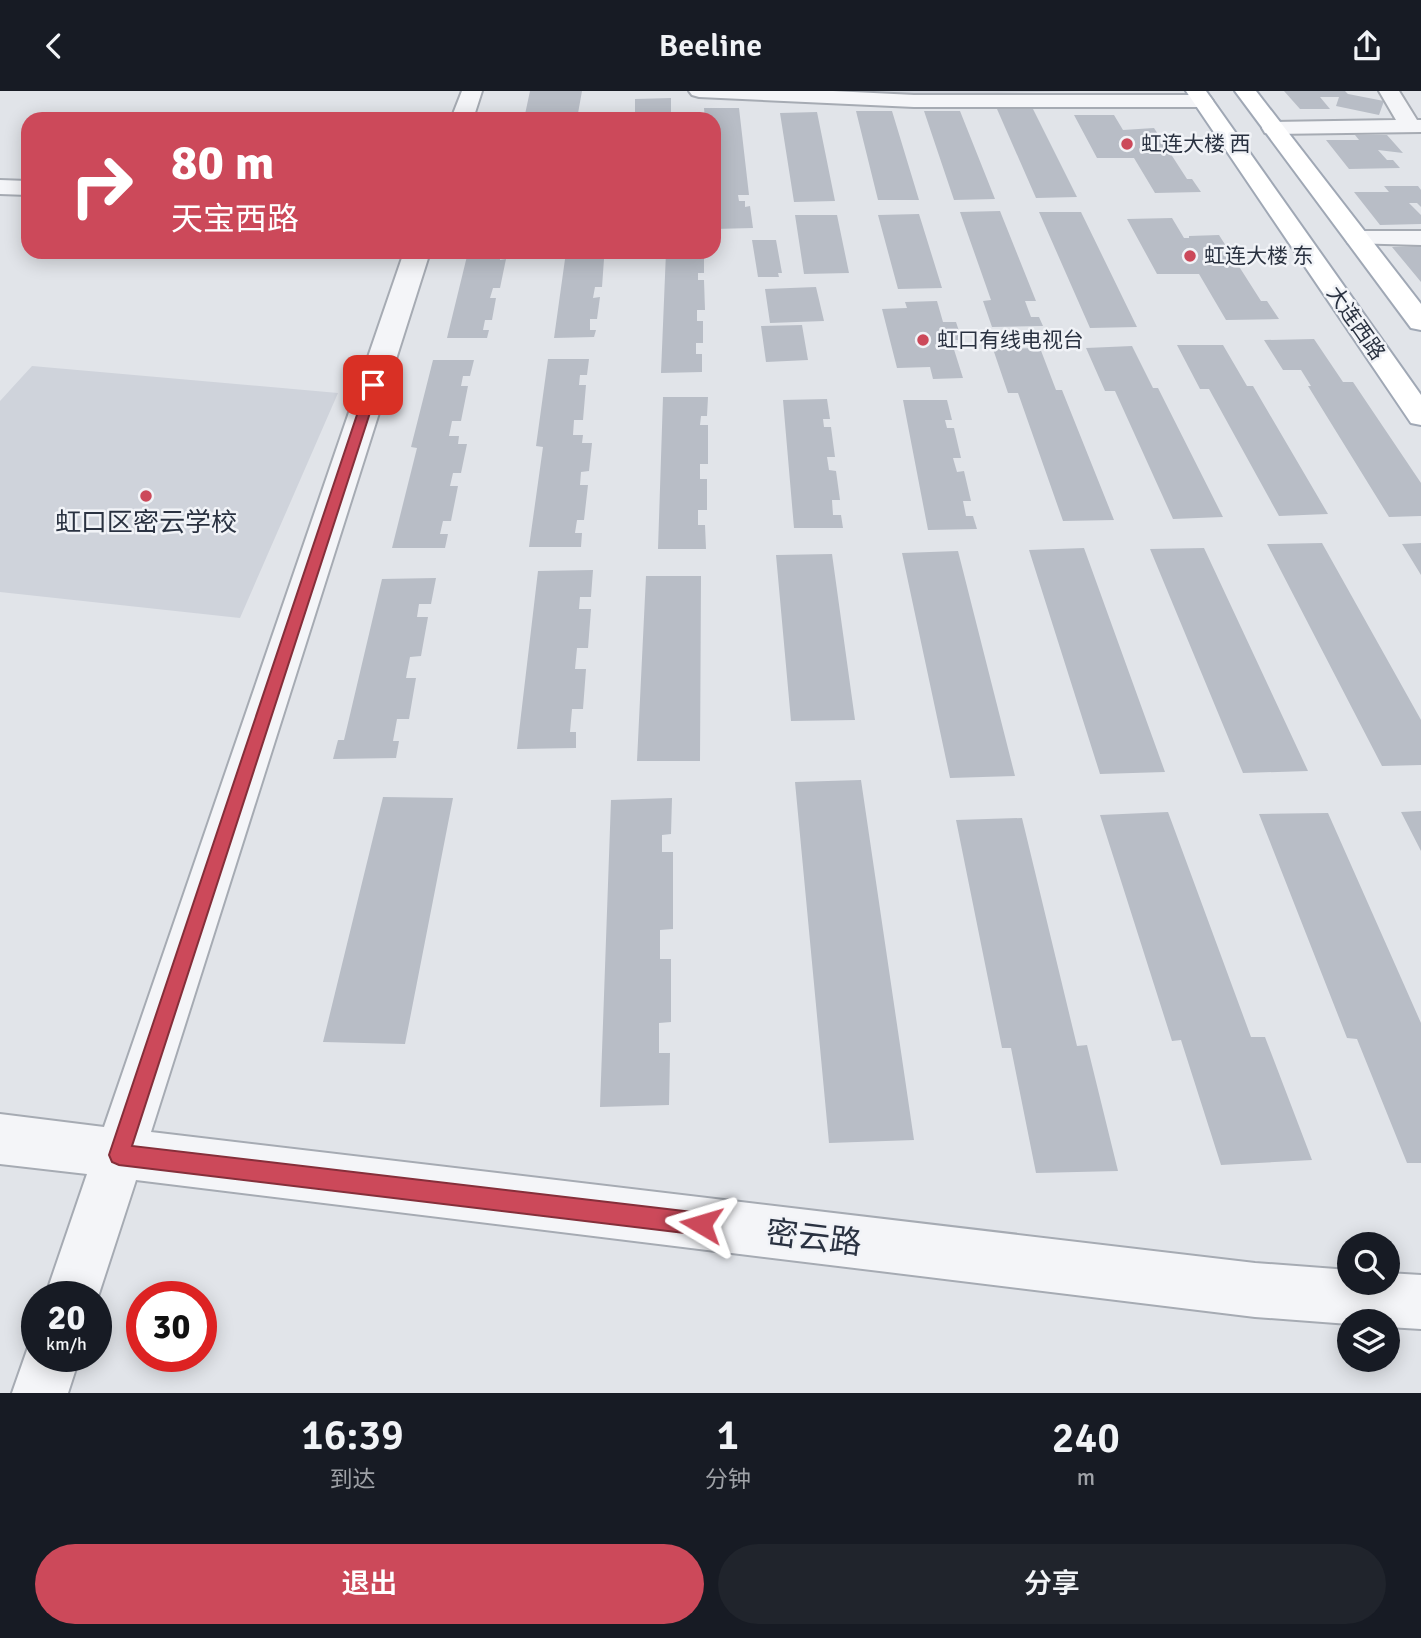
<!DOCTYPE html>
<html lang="zh">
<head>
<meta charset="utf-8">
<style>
  :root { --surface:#171b24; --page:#20242c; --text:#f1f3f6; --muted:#9ea1a6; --accent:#cc495a }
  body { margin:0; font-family:Signika,"Noto Sans SC",sans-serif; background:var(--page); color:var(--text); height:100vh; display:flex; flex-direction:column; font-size:26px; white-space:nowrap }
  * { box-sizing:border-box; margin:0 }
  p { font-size:23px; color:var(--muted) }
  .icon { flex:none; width:38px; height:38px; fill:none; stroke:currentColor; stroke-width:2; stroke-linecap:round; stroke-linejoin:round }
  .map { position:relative; height:1302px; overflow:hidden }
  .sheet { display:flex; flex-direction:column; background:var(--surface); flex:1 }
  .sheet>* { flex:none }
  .top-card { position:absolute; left:21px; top:21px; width:700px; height:147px; border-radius:21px; box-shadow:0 4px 18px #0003; background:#cc495a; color:#fff; overflow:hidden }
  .buttons { position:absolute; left:1337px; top:1141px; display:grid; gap:14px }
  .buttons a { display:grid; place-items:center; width:63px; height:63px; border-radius:50%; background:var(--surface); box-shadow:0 4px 18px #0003; font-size:35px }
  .speed { position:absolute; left:21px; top:1190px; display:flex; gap:14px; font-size:35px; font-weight:700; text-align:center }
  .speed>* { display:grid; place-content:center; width:91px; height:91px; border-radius:50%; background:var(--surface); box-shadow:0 4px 18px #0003; line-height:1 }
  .speed small { font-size:18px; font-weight:400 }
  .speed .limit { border:10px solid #d22; background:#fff; color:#111 }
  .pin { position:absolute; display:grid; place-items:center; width:60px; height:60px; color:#fff; margin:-30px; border-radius:14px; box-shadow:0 4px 10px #0006 }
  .me { position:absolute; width:77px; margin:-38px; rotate:277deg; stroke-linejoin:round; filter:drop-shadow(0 0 5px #0008) }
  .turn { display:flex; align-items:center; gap:24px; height:147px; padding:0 35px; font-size:32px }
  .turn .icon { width:91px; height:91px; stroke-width:2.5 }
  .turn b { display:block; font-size:49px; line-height:60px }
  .eta { display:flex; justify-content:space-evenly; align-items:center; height:119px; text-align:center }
  .eta b { font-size:42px; font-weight:600; line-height:49px }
  .action { display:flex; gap:14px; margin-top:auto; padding:14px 35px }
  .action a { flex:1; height:80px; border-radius:42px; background:var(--accent); color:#fff; font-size:28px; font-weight:600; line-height:80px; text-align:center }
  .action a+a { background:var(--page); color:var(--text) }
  header { display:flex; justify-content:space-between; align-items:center; height:91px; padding:0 35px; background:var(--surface); font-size:32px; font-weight:600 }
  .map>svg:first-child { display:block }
  .built { fill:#cfd3db }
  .building { fill:#b8bdc6 }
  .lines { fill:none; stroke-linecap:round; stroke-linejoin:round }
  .minor-casing { stroke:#a6abb3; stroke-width:4 }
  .major-casing { stroke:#a0a8b5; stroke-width:4 }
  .minor { fill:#f4f5f8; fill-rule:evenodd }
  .major { fill:#fff; fill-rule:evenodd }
  .route { fill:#cc495a; stroke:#852f3a; stroke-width:2 }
  .poi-dot { fill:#cc495a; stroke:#f1f3f7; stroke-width:2.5 }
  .labels { text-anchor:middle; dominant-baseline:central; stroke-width:5; stroke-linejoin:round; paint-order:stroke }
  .far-poi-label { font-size:21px; fill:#2a3241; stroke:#f1f3f7; text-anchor:start }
  .far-street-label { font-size:21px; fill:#2a3241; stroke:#f1f3f7 }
  .poi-label { font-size:26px; fill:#2a3241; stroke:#f1f3f7 }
  .near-street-label { font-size:32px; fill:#2a3241; stroke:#f1f3f7 }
</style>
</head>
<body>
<header><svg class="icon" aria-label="back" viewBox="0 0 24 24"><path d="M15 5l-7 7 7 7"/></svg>Beeline<svg class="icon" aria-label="share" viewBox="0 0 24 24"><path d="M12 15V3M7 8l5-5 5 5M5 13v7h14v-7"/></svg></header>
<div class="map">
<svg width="1421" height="1302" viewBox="0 0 1421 1302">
  <rect width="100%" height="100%" fill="#e1e4e9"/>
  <path class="built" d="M794,0H1080L911,4Z
    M32,275L338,302L240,527L0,501V310Z"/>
  <path class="building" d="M530,0H582L577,28H524Z
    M1284,0H1345L1348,3L1384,10L1379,24L1336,15L1339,6H1320L1330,18H1300Z
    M671,7V28H635V8Z
    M704,17H739L749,104H738L739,110H745V116L750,115L753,137L714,138V28H705Z
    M997,18H1033L1077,106L1036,107Z
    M856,20H892L919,109H878Z
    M924,20H960L995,108L954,109Z
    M817,21L835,110L794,111L780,22Z
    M1074,24H1114L1123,39L1154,37L1187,88H1192L1201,101L1155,102L1134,67H1097Z
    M1355,44H1387L1403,62L1378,59L1387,69H1393L1400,77L1349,78L1326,49H1359Z
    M1384,95H1418L1421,99V116L1417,112H1409L1421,124V133L1380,134L1354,101H1389Z
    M1000,120L1036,210H1025L1031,226H1039L1043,235L992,236L983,210L991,209L960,121Z
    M1039,121H1081L1137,236L1090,237Z
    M919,123L942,197L898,198L878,124Z
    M795,124H837L849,182L804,183Z
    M1172,127L1184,147H1189V145L1219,144L1261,210H1267L1279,228L1226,229L1199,183H1157L1127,128Z
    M752,149H776L782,182H778L779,186H758Z
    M1421,155V191L1392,156Z
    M468,161H501L500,169L506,168L500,197H493L490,207H496L492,229H485L483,239H489L487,247H447Z
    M566,161H599L598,168H604L602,196H595L593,207L600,206L597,228H590V239H596L594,246L554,247Z
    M666,161H704V182H698V189H704L705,219H697V230H703V252H696V263H702V281L661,282Z
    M816,196L824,230L770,232L765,198Z
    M937,210L943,231H956L962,249H951L963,287L933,288L930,276L897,277L882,218L907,217L905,211Z
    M802,234L808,269L766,271L761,235Z
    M1314,248L1343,291H1353L1421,392V425L1389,426L1308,295H1311L1301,279H1283L1264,249Z
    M1177,254H1223L1247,295H1253L1328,423L1279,425L1209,298H1200Z
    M1132,255L1153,297H1158L1223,426L1173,428L1115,300H1105L1086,257Z
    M1040,257L1056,299H1062L1114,429L1063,430L1018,302H1008L993,258Z
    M548,268H589L587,284H580L579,294H586L583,329H574L573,344H583L582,352H592L589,380L581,381L580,394H588L584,429H577L575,442H582L581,456H529L543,356L536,355Z
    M433,269H474L470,285H463L461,295H468L461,330H452L449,345H459L458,353H467L461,382H453L450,395H458L451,430H443L440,443H448L445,457H392L417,357L411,356Z
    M663,306H708L707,325H701L700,334H708V373H700V388H707V419H698V434H705L706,458H658Z
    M827,308L830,328H823L824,336H831L835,366H827L829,379L836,380L840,409H832L833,424H841L843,437H794L783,309Z
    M903,309H947L952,329H945L947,337H954L961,367H953L957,381L964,380L971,410H963L966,425H973L977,438L928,439Z
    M1322,452L1421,629V674L1382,675L1267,453Z
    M1421,452V484L1402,453Z
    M1084,457L1165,681L1100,683L1029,459Z
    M1204,457L1308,680L1243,682L1150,458Z
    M958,460L1015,685L950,687L902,462Z
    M832,463L855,629L791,630L776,464Z
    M593,479L591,506H580L579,518H591L588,557H577L575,578H586L583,618H572L570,641H576V657L517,658L538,480Z
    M646,485H701L700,670H637Z
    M436,487L431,513H419L417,526H428L421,565L410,566L406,587H416L409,628H397L393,650H399L396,667L333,668L338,649H344L382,488Z
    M861,689L914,1049L829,1052L795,691Z
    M383,706L453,707L405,953L323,951Z
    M672,707L671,743L662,744V761H673V838L660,839V868H671V931L659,932V962H670L669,1014L600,1016L611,709Z
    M1421,720V760L1401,721Z
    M1168,721L1251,946H1265L1312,1069L1221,1074L1181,949L1172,950L1100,724Z
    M1328,722L1421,932V1072H1407L1357,948L1347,947L1259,723Z
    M1022,727L1077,955L1087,954L1118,1080L1036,1082L1011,957H1002L956,729Z"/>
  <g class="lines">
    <defs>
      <path id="minor" d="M462,0H482L473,28H451Z
        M689,0H833L914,4H1203L1210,6L1213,10L1210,14L1203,16H914L699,6L692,4Z
        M1379,0H1399L1417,29H1421V41L1273,43L1265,42L1262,37L1265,32L1273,31L1396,29Z
        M0,89L28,90V104L0,103Z
        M1357,140H1421V154L1348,152L1345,147L1348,142Z
        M404,161H430L151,1041L1255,1172L1349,1179V1192H1388V1182L1421,1184V1238L1388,1236V1230H1349V1233L1255,1226L136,1089L96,1212V1206H45L87,1083L0,1073V1023L104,1036Z
        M37,1244V1265H80L68,1302H12L32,1245Z"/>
      <path id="major" d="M1186,0H1206L1421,304V334L1411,332Z
        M1235,0H1256L1421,213V239L1411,237Z"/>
    </defs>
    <use href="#minor" class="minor-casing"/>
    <use href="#major" class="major-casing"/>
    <use href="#minor" class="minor"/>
    <use href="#major" class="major"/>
  </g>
  <path class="route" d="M373,290L379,294L132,1055L701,1122L709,1126L712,1133L709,1141L701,1144L119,1074L112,1071L109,1064L367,294Z"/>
  <g class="poi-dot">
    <circle cx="1127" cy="53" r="7"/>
    <circle cx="1190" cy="165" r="7"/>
    <circle cx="923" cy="249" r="7"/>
    <circle cx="146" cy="405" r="7"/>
  </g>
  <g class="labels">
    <g class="far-poi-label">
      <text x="1141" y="53">虹连大楼 西</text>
      <text x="1204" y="165">虹连大楼 东</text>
      <text x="937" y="249">虹口有线电视台</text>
    </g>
    <g class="far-street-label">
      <text transform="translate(1356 232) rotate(55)">大连西路</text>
    </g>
    <g class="poi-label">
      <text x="146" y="432">虹口区密云学校</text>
    </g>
    <g class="near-street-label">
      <text transform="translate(814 1147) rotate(7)">密云路</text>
    </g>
  </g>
</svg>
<div class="buttons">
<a><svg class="icon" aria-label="search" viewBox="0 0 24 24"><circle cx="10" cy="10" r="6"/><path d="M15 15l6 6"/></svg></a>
<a><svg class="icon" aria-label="layers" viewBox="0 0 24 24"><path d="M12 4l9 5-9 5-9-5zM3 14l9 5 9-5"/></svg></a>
</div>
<div class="speed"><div>20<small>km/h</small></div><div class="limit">30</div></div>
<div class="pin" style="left:373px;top:294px;background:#d93025"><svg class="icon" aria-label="arrive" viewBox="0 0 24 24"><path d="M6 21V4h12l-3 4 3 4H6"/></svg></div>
<svg class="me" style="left:701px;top:1133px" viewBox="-20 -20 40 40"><path d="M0-17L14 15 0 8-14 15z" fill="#cc495a" stroke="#fff" stroke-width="4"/></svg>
<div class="top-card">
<div class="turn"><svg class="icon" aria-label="right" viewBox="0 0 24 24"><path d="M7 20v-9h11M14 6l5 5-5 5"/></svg><div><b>80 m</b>天宝西路</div></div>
</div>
</div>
<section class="sheet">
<div class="eta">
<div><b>16:39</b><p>到达</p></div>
<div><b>1</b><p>分钟</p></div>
<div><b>240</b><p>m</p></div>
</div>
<div class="action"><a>退出</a><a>分享</a></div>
</section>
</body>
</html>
